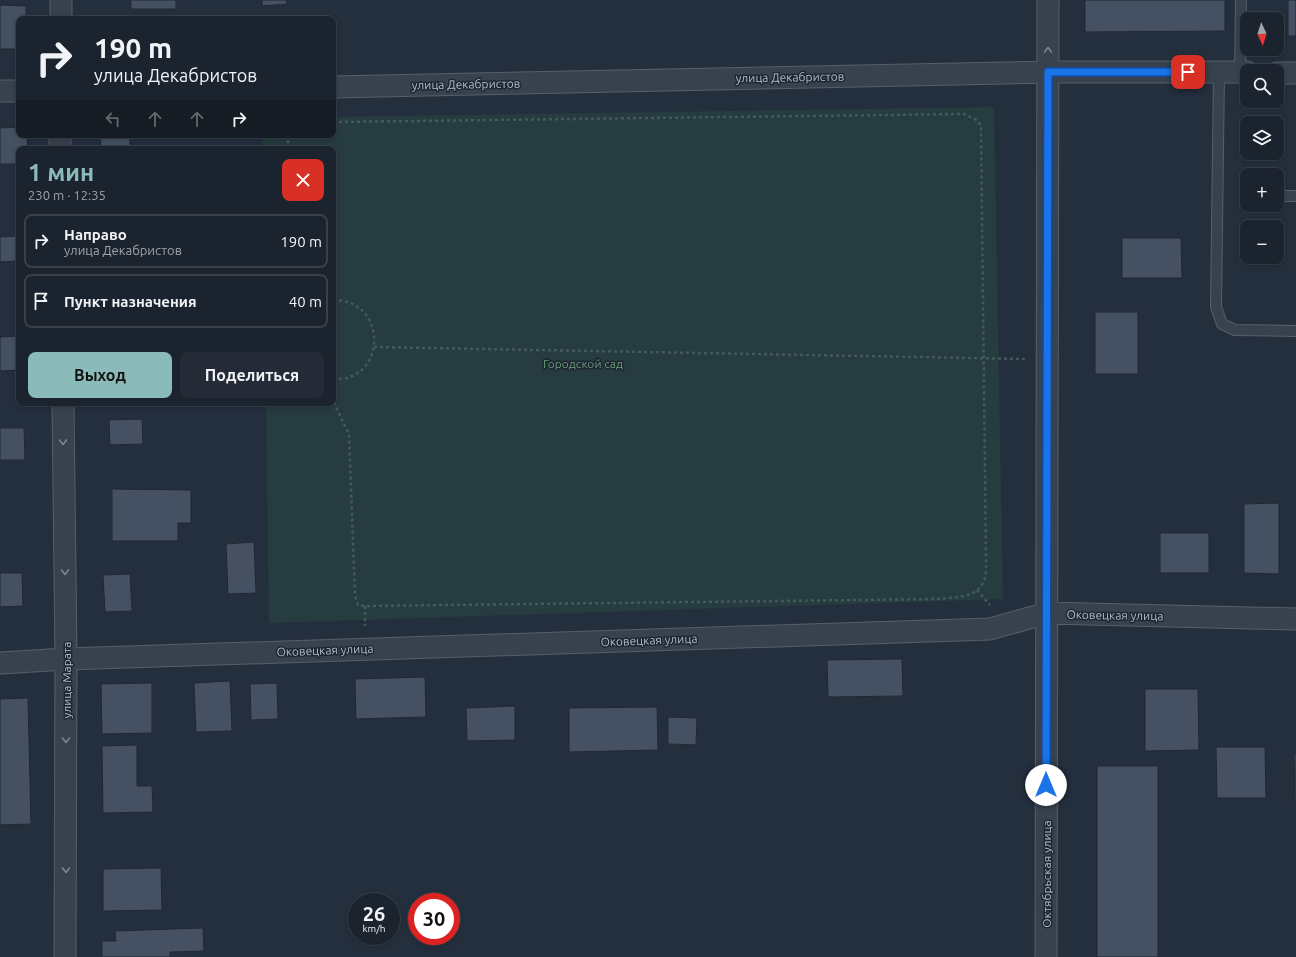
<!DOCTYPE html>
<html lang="ru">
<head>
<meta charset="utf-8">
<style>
  :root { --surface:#1b232e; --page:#242b36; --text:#f1f3f6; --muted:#a0a4aa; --line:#39404a; --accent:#8bbbb9 }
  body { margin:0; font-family:Ubuntu,sans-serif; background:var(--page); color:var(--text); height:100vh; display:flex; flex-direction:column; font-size:15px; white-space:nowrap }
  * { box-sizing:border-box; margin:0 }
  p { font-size:13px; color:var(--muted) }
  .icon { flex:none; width:22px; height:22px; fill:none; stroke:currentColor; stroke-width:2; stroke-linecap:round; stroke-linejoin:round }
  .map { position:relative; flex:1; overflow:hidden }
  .details { position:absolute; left:16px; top:146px; width:320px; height:260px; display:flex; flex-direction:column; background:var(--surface); border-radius:8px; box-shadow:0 2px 6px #0003,0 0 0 1px var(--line) }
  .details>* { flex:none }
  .guide { position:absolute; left:16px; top:16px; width:320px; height:122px; border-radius:8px; box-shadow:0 2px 6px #0003,0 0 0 1px var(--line); background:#1b232e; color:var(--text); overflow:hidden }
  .needle { width:26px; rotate:176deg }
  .controls { position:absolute; left:1240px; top:12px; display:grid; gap:8px }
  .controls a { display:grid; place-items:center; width:44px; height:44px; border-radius:8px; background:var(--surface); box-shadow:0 2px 6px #0003,0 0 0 1px var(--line); font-size:20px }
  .speed { position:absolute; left:348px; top:893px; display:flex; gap:8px; font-size:20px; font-weight:700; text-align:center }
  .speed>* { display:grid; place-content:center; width:52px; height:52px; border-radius:50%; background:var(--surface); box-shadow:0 2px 6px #0003,0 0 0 1px var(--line); line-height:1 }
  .speed small { font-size:10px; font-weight:400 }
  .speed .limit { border:6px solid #d22; background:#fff; color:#111 }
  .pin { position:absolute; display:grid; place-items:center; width:34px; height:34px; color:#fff; margin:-17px; border-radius:8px; box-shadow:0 2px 6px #0006 }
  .me { position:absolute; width:44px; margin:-22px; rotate:0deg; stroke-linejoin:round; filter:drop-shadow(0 0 3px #0008) }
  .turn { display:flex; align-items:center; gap:14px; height:84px; padding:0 12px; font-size:18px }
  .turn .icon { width:52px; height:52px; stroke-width:2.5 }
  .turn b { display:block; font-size:28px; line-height:34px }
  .lanes { display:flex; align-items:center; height:38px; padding:0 12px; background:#0003; justify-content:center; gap:20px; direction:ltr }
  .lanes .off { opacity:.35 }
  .round { display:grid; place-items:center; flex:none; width:42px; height:42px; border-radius:8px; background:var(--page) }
  .headline { display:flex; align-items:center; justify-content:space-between; height:68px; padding:0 12px }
  h1 { font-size:24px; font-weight:700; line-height:30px; color:var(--accent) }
  .primary-button { display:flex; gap:8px; margin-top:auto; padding:8px 12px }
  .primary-button a { flex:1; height:46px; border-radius:8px; background:var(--accent); color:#111; font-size:16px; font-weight:700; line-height:46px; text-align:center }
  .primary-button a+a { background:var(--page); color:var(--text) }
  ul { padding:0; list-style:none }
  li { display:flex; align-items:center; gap:12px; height:54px; margin:0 8px 6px; padding:0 4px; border:2px solid var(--line); border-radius:8px }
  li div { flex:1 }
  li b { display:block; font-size:15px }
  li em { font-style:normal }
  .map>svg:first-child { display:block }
  .green { fill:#263c3f }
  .building { fill:#455162; stroke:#1f2835 }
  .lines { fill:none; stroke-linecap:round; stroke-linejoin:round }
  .lane-casing { stroke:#565f6c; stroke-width:12 }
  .street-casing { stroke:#565f6c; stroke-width:23 }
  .path { stroke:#44595c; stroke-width:2.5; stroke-dasharray:3 3; stroke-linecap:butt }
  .lane { stroke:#38414e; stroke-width:10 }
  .street { stroke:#38414e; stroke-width:21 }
  .oneway { stroke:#7c8592 }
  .route-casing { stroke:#114b97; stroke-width:10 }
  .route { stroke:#1a73e8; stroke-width:7 }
  .labels { text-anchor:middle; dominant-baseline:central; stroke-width:3; stroke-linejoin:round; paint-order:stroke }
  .street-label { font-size:12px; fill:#b4bcc9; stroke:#1d2633 }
  .park-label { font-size:12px; fill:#6b9a76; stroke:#1d2633 }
</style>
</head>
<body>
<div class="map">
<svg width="1296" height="957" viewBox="0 0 1296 957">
  <rect width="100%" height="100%" fill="#242f3e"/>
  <path class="green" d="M994,107L1003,599L269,623L266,403H333V149H262V135H333V117Z"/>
  <path class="building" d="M131,0H176V9H131Z
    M262,0H286L287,4L262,6Z
    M1085,0H1225V31L1085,32Z
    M1288,0H1296V36H1288Z
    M0,5L26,6V19H19V49H0Z
    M19,127V135H27L28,149H19V164H0V128Z
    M100,135H130V149H101Z
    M19,236V261L0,262V237Z
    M1122,238H1181L1182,278H1122Z
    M1095,312H1138V374H1095Z
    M19,336V370L0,371V337Z
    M142,419L143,444L110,445L109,420Z
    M0,428H24L25,460H0Z
    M112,489L191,490V523H178V541H112Z
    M1279,503V574L1244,573V504Z
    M1160,533H1209V573H1160Z
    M254,542L256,593L228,594L226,544Z
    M0,573H22L23,606L0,607Z
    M130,574L132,611L105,612L103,575Z
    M902,659L903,696L828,697L827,660Z
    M425,677L426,717L356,719L355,679Z
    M230,681L232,731L196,732L194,683Z
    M152,683V733L102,734L101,684Z
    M277,683L278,719L251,720L250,684Z
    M1145,689H1198L1199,750L1145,751Z
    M28,698L31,824L0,825V699Z
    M515,706V740L467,741L466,708Z
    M657,707L658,750L569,752V708Z
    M668,717L697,718L696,745L668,744Z
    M137,745V786H152L153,812L103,813L102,746Z
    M1216,747H1265L1266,798H1217Z
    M1294,754H1296V805H1295Z
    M1097,766H1158V957H1097Z
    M161,868L162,910L103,911V869Z
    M203,928L204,951L170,952V957H102V941H116L115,931Z"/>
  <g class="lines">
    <defs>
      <path id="lane" d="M1219,72L1216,307L1222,324L1235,330L1296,331
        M1240,72L1241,0
        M1285,196H1296"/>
      <path id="street" d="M61,19V0
        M1277,73H1296
        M333,87L1048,72H1247
        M0,91H19
        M60,135V149
        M63,403L66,659L65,957
        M0,663L66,659L990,629L1047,613L1296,619
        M1046,957L1048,0"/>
    </defs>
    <use href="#lane" class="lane-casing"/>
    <use href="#street" class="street-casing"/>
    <path class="path" d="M333,122L964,114L975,119L981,125L986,565C986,570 986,576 984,581C977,598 955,597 940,599L365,606L358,605L355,596L349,434L333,401
      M287,149L289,135
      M333,300C390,300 386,383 333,379
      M374,347L1025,359
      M977,590L990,605
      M365,606V626"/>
    <use href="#lane" class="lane"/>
    <use href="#street" class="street"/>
  </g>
  <defs><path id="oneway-chevron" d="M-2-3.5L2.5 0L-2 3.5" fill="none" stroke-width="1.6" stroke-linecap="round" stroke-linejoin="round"/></defs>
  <g class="oneway">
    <use href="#oneway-chevron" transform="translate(1048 50) rotate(-90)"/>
    <use href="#oneway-chevron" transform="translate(63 442) rotate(89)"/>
    <use href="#oneway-chevron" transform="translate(65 572) rotate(89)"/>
    <use href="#oneway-chevron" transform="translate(66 740) rotate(90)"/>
    <use href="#oneway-chevron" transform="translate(66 870) rotate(90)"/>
  </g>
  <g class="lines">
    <defs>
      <path id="route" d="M1046,785L1048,72H1188"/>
    </defs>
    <use href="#route" class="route-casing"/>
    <use href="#route" class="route"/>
  </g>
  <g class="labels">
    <g class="street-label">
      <text transform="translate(790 77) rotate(-1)">улица Декабристов</text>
      <text transform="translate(466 84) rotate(-1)">улица Декабристов</text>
      <text transform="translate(1115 615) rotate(1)">Оковецкая улица</text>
      <text transform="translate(649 640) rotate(-2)">Оковецкая улица</text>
      <text transform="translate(325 650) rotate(-2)">Оковецкая улица</text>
      <text transform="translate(66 680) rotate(-90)">улица Марата</text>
      <text transform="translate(1046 874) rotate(-90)">Октябрьская улица</text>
    </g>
    <g class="park-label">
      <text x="583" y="363">Городской сад</text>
    </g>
  </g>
</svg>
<div class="controls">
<a><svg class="needle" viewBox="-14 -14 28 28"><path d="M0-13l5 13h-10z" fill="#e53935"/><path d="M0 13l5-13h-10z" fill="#a0a4aa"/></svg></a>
<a><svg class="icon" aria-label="search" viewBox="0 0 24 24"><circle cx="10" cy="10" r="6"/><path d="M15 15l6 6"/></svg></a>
<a><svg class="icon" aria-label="layers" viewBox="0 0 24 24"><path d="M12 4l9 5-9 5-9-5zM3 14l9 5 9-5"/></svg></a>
<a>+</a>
<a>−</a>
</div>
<div class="speed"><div>26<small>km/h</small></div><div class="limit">30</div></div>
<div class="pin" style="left:1188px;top:72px;background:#d93025"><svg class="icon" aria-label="arrive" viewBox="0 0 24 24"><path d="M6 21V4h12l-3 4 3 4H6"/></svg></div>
<svg class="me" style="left:1046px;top:785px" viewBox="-20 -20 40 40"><circle r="19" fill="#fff"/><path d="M0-13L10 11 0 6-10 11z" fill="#1a73e8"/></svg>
<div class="guide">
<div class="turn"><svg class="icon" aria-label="right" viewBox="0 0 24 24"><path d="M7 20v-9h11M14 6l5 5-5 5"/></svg><div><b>190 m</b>улица Декабристов</div></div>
<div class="lanes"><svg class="icon off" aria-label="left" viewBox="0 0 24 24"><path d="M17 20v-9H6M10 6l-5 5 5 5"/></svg><svg class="icon off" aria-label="ahead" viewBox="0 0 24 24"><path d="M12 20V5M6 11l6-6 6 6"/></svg><svg class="icon off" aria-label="ahead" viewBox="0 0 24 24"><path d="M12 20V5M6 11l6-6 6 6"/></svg><svg class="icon" aria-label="right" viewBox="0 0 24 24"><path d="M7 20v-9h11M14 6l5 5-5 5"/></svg></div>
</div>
<section class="details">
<div class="headline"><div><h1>1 мин</h1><p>230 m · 12:35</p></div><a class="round" style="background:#d93025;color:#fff"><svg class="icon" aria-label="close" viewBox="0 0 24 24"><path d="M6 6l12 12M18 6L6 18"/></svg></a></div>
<ul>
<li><svg class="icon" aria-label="right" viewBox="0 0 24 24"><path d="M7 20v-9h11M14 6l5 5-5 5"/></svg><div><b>Направо</b><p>улица Декабристов</p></div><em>190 m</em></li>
<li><svg class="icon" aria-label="arrive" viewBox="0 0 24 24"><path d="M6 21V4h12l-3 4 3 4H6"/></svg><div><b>Пункт назначения</b></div><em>40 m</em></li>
</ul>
<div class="primary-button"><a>Выход</a><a>Поделиться</a></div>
</section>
</div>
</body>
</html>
